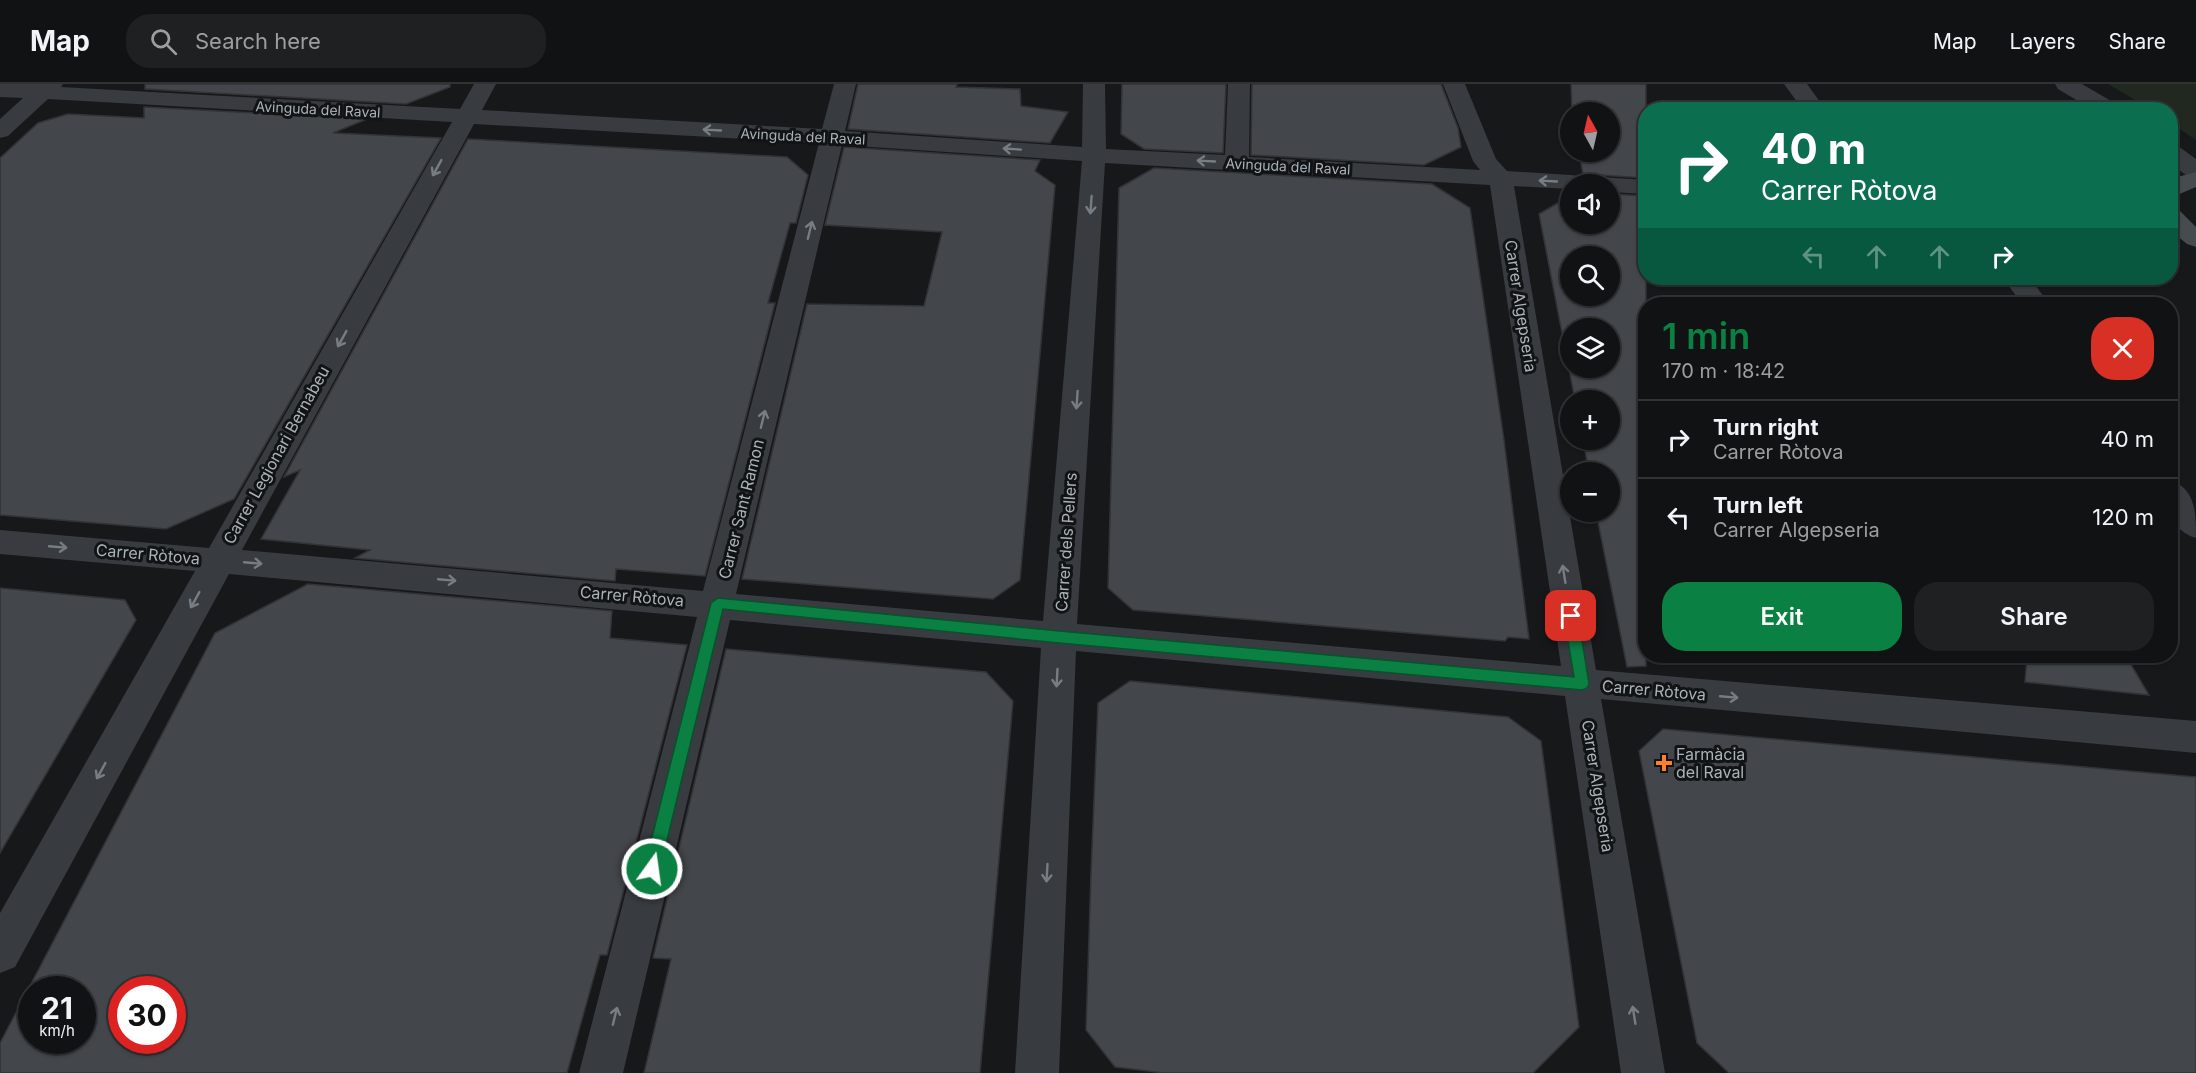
<!DOCTYPE html>
<html lang="en">
<head>
<meta charset="utf-8">
<style>
  :root { --surface:#111214; --page:#1e2022; --text:#f1f3f6; --muted:#9c9ea0; --line:#303234; --accent:#0b8043 }
  body { margin:0; font-family:Inter,sans-serif; background:var(--page); color:var(--text); height:100vh; display:flex; flex-direction:column; font-size:22px; white-space:nowrap }
  * { box-sizing:border-box; margin:0 }
  p { font-size:20px; color:var(--muted) }
  .icon { flex:none; width:33px; height:33px; fill:none; stroke:currentColor; stroke-width:2; stroke-linecap:round; stroke-linejoin:round }
  .map { position:relative; flex:1; overflow:hidden }
  .sheet { position:absolute; left:1638px; top:213px; width:540px; height:366px; display:flex; flex-direction:column; background:var(--surface); border-radius:24px; box-shadow:0 2px 4px #0004,0 0 0 2px var(--line) }
  .sheet>* { flex:none }
  .hud { position:absolute; left:1638px; top:18px; width:540px; height:183px; border-radius:24px; box-shadow:0 2px 4px #0004,0 0 0 2px var(--line); background:#0b6e4f; color:#fff; overflow:hidden }
  .needle { width:39px; rotate:352deg }
  .buttons { position:absolute; left:1560px; top:18px; display:grid; gap:12px }
  .buttons a { display:grid; place-items:center; width:60px; height:60px; border-radius:50%; background:var(--surface); box-shadow:0 2px 4px #0004,0 0 0 2px var(--line); font-size:30px }
  .speed { position:absolute; left:18px; top:892px; display:flex; gap:12px; font-size:30px; font-weight:700; text-align:center }
  .speed>* { display:grid; place-content:center; width:78px; height:78px; border-radius:50%; background:var(--surface); box-shadow:0 2px 4px #0004,0 0 0 2px var(--line); line-height:1 }
  .speed small { font-size:15px; font-weight:400 }
  .speed .limit { border:9px solid #d22; background:#fff; color:#111 }
  .pin { position:absolute; display:grid; place-items:center; width:51px; height:51px; color:#fff; margin:-26px; border-radius:12px; box-shadow:0 3px 9px #0006 }
  .me { position:absolute; width:66px; margin:-33px; rotate:14deg; stroke-linejoin:round; filter:drop-shadow(0 0 4px #0008) }
  .turn { display:flex; align-items:center; gap:21px; height:126px; padding:0 24px; font-size:27px }
  .turn .icon { width:78px; height:78px; stroke-width:2.5 }
  .turn b { display:block; font-size:42px; line-height:51px }
  .lanes { display:flex; align-items:center; height:57px; padding:0 24px; background:#0003; justify-content:center; gap:30px; direction:ltr }
  .lanes .off { opacity:.35 }
  .round { display:grid; place-items:center; flex:none; width:63px; height:63px; border-radius:24px; background:var(--page) }
  .head { display:flex; align-items:center; justify-content:space-between; height:102px; padding:0 24px }
  h1 { font-size:36px; font-weight:600; line-height:45px; color:var(--accent) }
  .button { display:flex; gap:12px; margin-top:auto; padding:12px 24px }
  .button a { flex:1; height:69px; border-radius:24px; background:var(--accent); color:#fff; font-size:24px; font-weight:600; line-height:69px; text-align:center }
  .button a+a { background:var(--page); color:var(--text) }
  ul { padding:0; list-style:none }
  li { display:flex; align-items:center; gap:18px; height:78px; padding:0 24px; border-top:2px solid var(--line) }
  li div { flex:1 }
  li b { display:block; font-size:22px }
  li em { font-style:normal }
  header { display:flex; align-items:center; gap:36px; box-sizing:border-box; height:84px; padding:0 30px; background:var(--surface); border-bottom:2px solid var(--line) }
  header strong { font-size:28px }
  nav { display:flex; gap:33px; margin-inline-start:auto; font-size:21px }
  .search { width:420px; height:54px; background:var(--page); display:flex; align-items:center; gap:15px; box-sizing:border-box; padding:0 21px; border-radius:24px; color:var(--muted); font-size:22px }
  .map>svg:first-child { display:block }
  .green { fill:#20281f }
  .building { fill:#43464a; stroke:#313336; stroke-width:1.5; fill-rule:evenodd }
  .lines { fill:none; stroke-linecap:round; stroke-linejoin:round }
  .street { fill:#383b3f; fill-rule:evenodd }
  .secondary { fill:#464b4f; fill-rule:evenodd }
  .oneway { stroke:#767d83 }
  .route { fill:#0b8043; stroke:#07532c; stroke-width:1.5 }
  .poi-dot { fill:#fc7f2d; stroke:#121315; stroke-width:2 }
  .labels { text-anchor:middle; dominant-baseline:central; stroke-width:6; stroke-linejoin:round; paint-order:stroke }
  .far-street-label { font-size:14px; fill:#a9b3ba; stroke:#121315 }
  .street-label { font-size:16px; fill:#a9b3ba; stroke:#121315 }
  .poi-label { font-size:16px; fill:#a9b3ba; stroke:#121315; text-anchor:start }
</style>
</head>
<body>
<header>
<strong>Map</strong>
<div class="search"><svg class="icon" aria-label="search" viewBox="0 0 24 24"><circle cx="10" cy="10" r="6"/><path d="M15 15l6 6"/></svg>Search here</div>
<nav><a>Map</a><a>Layers</a><a>Share</a></nav>
</header>
<div class="map">
<svg width="2196" height="989" viewBox="0 0 2196 989">
  <rect width="100%" height="100%" fill="#17181a"/>
  <path class="green" d="M2108,0H2196V56L2171,39L2170,26L2150,25Z"/>
  <path class="building" d="M145,0H450V3L406,20L145,5Z
    M858,0H957L956,3L1020,5L1021,22L1068,28L1050,59L848,45Z
    M1122,0H1226L1223,69L1144,65L1121,50Z
    M1252,0H1441L1458,44L1461,63L1424,81L1251,71Z
    M1571,0H1646V94L1583,90L1579,68H1610V28H1572Z
    M144,23L367,35L333,49L441,54L234,415L166,445L0,431V74L38,39L68,30L144,34Z
    M468,55L787,73L808,91L796,139H790L768,219H775L705,492L616,485L615,497L355,474L370,466L261,455L300,386L284,393Z
    M844,63L1040,76L1035,87L1055,101L1020,496L993,515L742,495L807,220L924,222L942,148L825,141Z
    M1154,84L1432,100L1470,124L1504,356L1529,555L1508,553L1505,557L1133,526L1108,504L1119,104Z
    M1610,110L1646,112V582L1627,583L1596,428H1610V388H1589L1583,356H1610V316H1575L1539,130L1570,112V140H1610ZM1570,172H1610V212H1570ZM1570,244H1610V284H1570Z
    M308,500L612,527L610,554L687,561L607,871H600L567,989H0V959L215,549ZM32,906H82V957H32ZM122,906H172V957H122Z
    M0,504L125,516L136,536L0,769Z
    M726,565L986,588L1013,617L980,989H644L671,875L653,874Z
    M2027,572H2126L2149,611L2025,598Z
    M1130,597L1508,633L1541,657L1579,943L1533,989H1164L1115,983L1086,946L1091,789L1098,619Z
    M1663,645L2196,693V989H1729L1697,959L1639,667Z"/>
  <g class="lines">
    <path class="street" d="M0,0H63L61,3L460,25L474,0H496L482,26L822,45L834,0H856L845,47L1082,63L1083,0H1105L1106,65L1225,71L1228,0H1250L1249,73L1480,86L1473,77L1443,0H1465L1496,75L1507,87L1646,96V110L1610,108V100H1570V105L1514,102L1596,586L2196,637V669L1601,615L1665,989H1621L1565,612L1076,567L1059,989H1015L1041,564L730,536L623,989H579L697,533L229,490L15,883L0,889V829L195,487L0,470V446L209,464L452,38L48,15L8,52L0,54V35L23,14L0,13ZM474,40L819,59L703,507L242,466ZM842,61L1082,77L1043,537L736,510ZM1105,79L1490,101L1561,582L1077,540Z
      M1784,0H1807L1826,26H1803Z
      M2055,0H2082L2118,21L2121,26H2093L2058,5Z
      M2170,60L2178,62L2196,75V94L2187,92L2170,79Z
      M2003,194H2030L2049,220H2022Z
      M2170,396C2196,405 2196,429 2196,454C2167,445 2170,421 2170,396Z"/>
    <path class="secondary" d="M2196,88V103L2170,114V95Z
      M2170,124L2179,126L2196,143V163L2187,160L2170,146Z"/>
  </g>
  <defs><path id="oneway-shaft" d="M-6 0H5M1.5-3L5.5 0L1.5 3" fill="none" stroke-width="1.6" stroke-linecap="round" stroke-linejoin="round" transform="scale(1.5)"/></defs>
  <g class="oneway">
    <use href="#oneway-shaft" transform="translate(712 46) rotate(-177)"/>
    <use href="#oneway-shaft" transform="translate(1012 65) rotate(-176)"/>
    <use href="#oneway-shaft" transform="translate(1206 77) rotate(-177)"/>
    <use href="#oneway-shaft" transform="translate(437 84) rotate(119)"/>
    <use href="#oneway-shaft" transform="translate(1548 97) rotate(-177)"/>
    <use href="#oneway-shaft" transform="translate(1091 121) rotate(94)"/>
    <use href="#oneway-shaft" transform="translate(810 146) rotate(-76)"/>
    <use href="#oneway-shaft" transform="translate(342 255) rotate(119)"/>
    <use href="#oneway-shaft" transform="translate(1077 316) rotate(94)"/>
    <use href="#oneway-shaft" transform="translate(763 335) rotate(-76)"/>
    <use href="#oneway-shaft" transform="translate(58 463) rotate(5)"/>
    <use href="#oneway-shaft" transform="translate(253 479) rotate(5)"/>
    <use href="#oneway-shaft" transform="translate(1564 490) rotate(-99)"/>
    <use href="#oneway-shaft" transform="translate(447 496) rotate(5)"/>
    <use href="#oneway-shaft" transform="translate(195 516) rotate(119)"/>
    <use href="#oneway-shaft" transform="translate(1057 594) rotate(93)"/>
    <use href="#oneway-shaft" transform="translate(1729 613) rotate(5)"/>
    <use href="#oneway-shaft" transform="translate(101 687) rotate(119)"/>
    <use href="#oneway-shaft" transform="translate(1047 789) rotate(93)"/>
    <use href="#oneway-shaft" transform="translate(1634 931) rotate(-99)"/>
    <use href="#oneway-shaft" transform="translate(615 932) rotate(-76)"/>
  </g>
  <path class="route" d="M718,514L1059,547L1574,593L1564,532L1566,528H1576L1578,532L1589,600L1587,604L1582,606L1059,559L723,525L660,785L658,791L652,793L646,791L644,785L711,519Z"/>
  <path class="poi-dot" d="M1661 670h6v6h6v6h-6v6h-6v-6h-6v-6h6z"/>
  <g class="labels">
    <g class="far-street-label">
      <text transform="translate(318 25) rotate(3)">Avinguda del Raval</text>
      <text transform="translate(803 52) rotate(3)">Avinguda del Raval</text>
      <text transform="translate(1288 82) rotate(3)">Avinguda del Raval</text>
    </g>
    <g class="street-label">
      <text transform="translate(1521 222) rotate(81)">Carrer Algepseria</text>
      <text transform="translate(276 371) rotate(-61)">Carrer Legionari Bernabeu</text>
      <text transform="translate(741 425) rotate(-76)">Carrer Sant Ramon</text>
      <text transform="translate(1066 458) rotate(-86)">Carrer dels Pellers</text>
      <text transform="translate(148 470) rotate(5)">Carrer Ròtova</text>
      <text transform="translate(632 512) rotate(5)">Carrer Ròtova</text>
      <text transform="translate(1654 606) rotate(5)">Carrer Ròtova</text>
      <text transform="translate(1598 702) rotate(81)">Carrer Algepseria</text>
    </g>
    <g class="poi-label">
      <text x="1676" y="670">Farmàcia<tspan x="1676" dy="18">del Raval</tspan></text>
    </g>
  </g>
</svg>
<div class="buttons">
<a><svg class="needle" viewBox="-14 -14 28 28"><path d="M0-13l5 13h-10z" fill="#e53935"/><path d="M0 13l5-13h-10z" fill="#9c9ea0"/></svg></a>
<a><svg class="icon" aria-label="sound" viewBox="0 0 24 24"><path d="M4 9h4l5-4v14l-5-4H4zM17 9q2 3 0 6"/></svg></a>
<a><svg class="icon" aria-label="search" viewBox="0 0 24 24"><circle cx="10" cy="10" r="6"/><path d="M15 15l6 6"/></svg></a>
<a><svg class="icon" aria-label="layers" viewBox="0 0 24 24"><path d="M12 4l9 5-9 5-9-5zM3 14l9 5 9-5"/></svg></a>
<a>+</a>
<a>−</a>
</div>
<div class="speed"><div>21<small>km/h</small></div><div class="limit">30</div></div>
<div class="pin" style="left:1571px;top:532px;background:#d93025"><svg class="icon" aria-label="arrive" viewBox="0 0 24 24"><path d="M6 21V4h12l-3 4 3 4H6"/></svg></div>
<svg class="me" style="left:652px;top:785px" viewBox="-20 -20 40 40"><circle r="17" fill="#0b8043" stroke="#fff" stroke-width="3"/><path d="M0-11L8 9 0 5-8 9z" fill="#fff"/></svg>
<div class="hud">
<div class="turn"><svg class="icon" aria-label="right" viewBox="0 0 24 24"><path d="M7 20v-9h11M14 6l5 5-5 5"/></svg><div><b>40 m</b>Carrer Ròtova</div></div>
<div class="lanes"><svg class="icon off" aria-label="left" viewBox="0 0 24 24"><path d="M17 20v-9H6M10 6l-5 5 5 5"/></svg><svg class="icon off" aria-label="ahead" viewBox="0 0 24 24"><path d="M12 20V5M6 11l6-6 6 6"/></svg><svg class="icon off" aria-label="ahead" viewBox="0 0 24 24"><path d="M12 20V5M6 11l6-6 6 6"/></svg><svg class="icon" aria-label="right" viewBox="0 0 24 24"><path d="M7 20v-9h11M14 6l5 5-5 5"/></svg></div>
</div>
<section class="sheet">
<div class="head"><div><h1>1 min</h1><p>170 m · 18:42</p></div><a class="round" style="background:#d93025;color:#fff"><svg class="icon" aria-label="close" viewBox="0 0 24 24"><path d="M6 6l12 12M18 6L6 18"/></svg></a></div>
<ul>
<li><svg class="icon" aria-label="right" viewBox="0 0 24 24"><path d="M7 20v-9h11M14 6l5 5-5 5"/></svg><div><b>Turn right</b><p>Carrer Ròtova</p></div><em>40 m</em></li>
<li><svg class="icon" aria-label="left" viewBox="0 0 24 24"><path d="M17 20v-9H6M10 6l-5 5 5 5"/></svg><div><b>Turn left</b><p>Carrer Algepseria</p></div><em>120 m</em></li>
</ul>
<div class="button"><a>Exit</a><a>Share</a></div>
</section>
</div>
</body>
</html>
